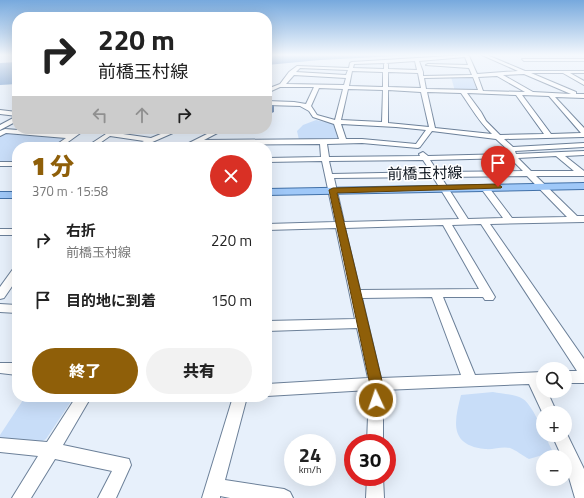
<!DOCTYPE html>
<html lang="ja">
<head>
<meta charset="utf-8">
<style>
  :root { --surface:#fff; --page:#f2f2f2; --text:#222; --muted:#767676; --accent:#8f5f09 }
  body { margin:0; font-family:"Titillium Web","Noto Sans JP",sans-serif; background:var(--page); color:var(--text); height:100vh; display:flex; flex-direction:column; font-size:15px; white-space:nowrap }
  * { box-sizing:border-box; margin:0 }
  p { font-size:13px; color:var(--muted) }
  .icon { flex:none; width:22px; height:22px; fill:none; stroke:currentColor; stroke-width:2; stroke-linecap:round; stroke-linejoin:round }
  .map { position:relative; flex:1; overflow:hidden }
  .sheet { position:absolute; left:12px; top:142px; width:260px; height:260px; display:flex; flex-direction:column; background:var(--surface); border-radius:16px; box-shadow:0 4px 16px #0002 }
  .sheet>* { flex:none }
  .banner { position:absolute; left:12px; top:12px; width:260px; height:122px; border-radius:16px; box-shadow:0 4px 16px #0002; background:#fff; color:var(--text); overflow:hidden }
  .fabs { position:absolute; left:536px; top:362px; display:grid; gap:8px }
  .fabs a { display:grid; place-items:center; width:36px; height:36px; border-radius:50%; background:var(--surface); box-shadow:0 4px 16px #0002; font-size:20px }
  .speed { position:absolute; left:284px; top:434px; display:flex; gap:8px; font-size:20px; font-weight:700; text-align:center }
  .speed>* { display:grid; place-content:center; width:52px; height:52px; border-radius:50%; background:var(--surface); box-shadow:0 4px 16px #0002; line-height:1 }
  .speed small { font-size:10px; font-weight:400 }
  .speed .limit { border:6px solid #d22; background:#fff; color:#111 }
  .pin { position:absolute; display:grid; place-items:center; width:34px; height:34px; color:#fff; margin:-41px -17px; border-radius:50% 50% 50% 0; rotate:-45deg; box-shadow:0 0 4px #0007 }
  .pin .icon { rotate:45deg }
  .me { position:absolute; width:44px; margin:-22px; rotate:357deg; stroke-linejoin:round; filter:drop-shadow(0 0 3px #0008) }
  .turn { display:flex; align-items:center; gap:14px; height:84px; padding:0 20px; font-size:18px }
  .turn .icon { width:52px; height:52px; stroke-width:2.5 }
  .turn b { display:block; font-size:28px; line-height:34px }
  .lanes { display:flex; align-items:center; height:38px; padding:0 20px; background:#0003; justify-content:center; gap:20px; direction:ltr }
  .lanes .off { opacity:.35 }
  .round { display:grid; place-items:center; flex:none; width:42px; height:42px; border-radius:21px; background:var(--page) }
  .overview { display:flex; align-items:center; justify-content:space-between; height:68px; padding:0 20px }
  h1 { font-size:24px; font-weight:800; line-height:30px; color:var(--accent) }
  .button { display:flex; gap:8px; margin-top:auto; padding:8px 20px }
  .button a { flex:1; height:46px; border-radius:24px; background:var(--accent); color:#fff; font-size:16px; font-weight:800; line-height:46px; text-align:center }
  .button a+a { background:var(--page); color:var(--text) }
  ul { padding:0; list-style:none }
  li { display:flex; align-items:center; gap:12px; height:60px; padding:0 20px }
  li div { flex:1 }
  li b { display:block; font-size:15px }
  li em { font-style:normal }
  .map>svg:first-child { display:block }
  .green { fill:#c8ddf8 }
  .water { fill:#6d98cd }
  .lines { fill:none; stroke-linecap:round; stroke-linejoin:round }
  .minor-casing { stroke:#6c8099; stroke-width:2 }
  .major-casing { stroke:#4271a8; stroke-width:2 }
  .minor { fill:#fff; fill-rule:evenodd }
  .major { fill:#9fc8f8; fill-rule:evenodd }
  .shaded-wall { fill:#617fa6 }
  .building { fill:#8ab6ed; stroke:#617fa6 }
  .route { fill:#8f5f09; stroke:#5d3e06 }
  .labels { text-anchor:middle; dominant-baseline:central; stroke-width:3; stroke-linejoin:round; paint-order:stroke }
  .street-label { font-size:15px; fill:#0d151e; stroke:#fff }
</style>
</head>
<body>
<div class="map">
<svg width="584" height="498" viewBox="0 0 584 498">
  <rect width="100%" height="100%" fill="#e7f0fb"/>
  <path class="green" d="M451,77H472L477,91H455Z
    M316,120L335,124L340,139L299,140L297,131L303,125Z
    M6,133L66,137L67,138L54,147H17V162L0,163V136Z
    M493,392C502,394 516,394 523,399C534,406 546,439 553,452L529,459C523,456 516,450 510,448C502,446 493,450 485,449C449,445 454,422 461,395Z
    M25,397H74L46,439L37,444L0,441V435Z"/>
  <path class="water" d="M267,55H416L320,60L267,65Z
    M17,62V84L0,85V63Z"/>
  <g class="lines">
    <defs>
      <path id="minor" d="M466,55L469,56L477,74L518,71L482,55H487L525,71H584V73H570L584,81V85L563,73H531L576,92V94H584V98L555,97L584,128V137L504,139L513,147L584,143V147L515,151L516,154L584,151V155L565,156L584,171V176H536L577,216H584V222L490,224L584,359V383H565V371H577L481,224L452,225L495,297L493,300H485L483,297H443L475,375L543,372V391H547L557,413L543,414L529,384L383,390V443H367L369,390L267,396V384L368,378L357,328L267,331V321L355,319L336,228L267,230V224L335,222L322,161L267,162V158L321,157L320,144L208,145L198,143L190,147H181L217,129H225L204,140L339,139L334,124L313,117L309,111L300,106L267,105V101L294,102L306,104L314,87H280L267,93V89L280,84L289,72L297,66L349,68L350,63L352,62ZM465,57L468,65L428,64L426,65L469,68L472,75L423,76V72L419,61ZM415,61L417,70L388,69V64L386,63ZM385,63L384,64V69L353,68L354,64ZM300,68L348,70L346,75L296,72ZM352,71L383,72V87L349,86ZM388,72L418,73L421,88L388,87ZM524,74L571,94L533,92L503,75ZM294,75L346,78L344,85L286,84ZM497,76L525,92L483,91L478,77ZM473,77L478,90L426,89L424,78ZM319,88L343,89L335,120L317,115L311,106ZM348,89L383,90L382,122L341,120ZM388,90L421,92L429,127L388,123ZM427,92L461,93C471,107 479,122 492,134L435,128ZM467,93L516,95L544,134L500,135L486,121L481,112ZM522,95L549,96L581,133L551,134ZM341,124L396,127L426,130L416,144L362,139H346ZM432,131L496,139L508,150L509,154L428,156L423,152L419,154L420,156L329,157L327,144L362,143L418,148L420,147ZM556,156L574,171H531L518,158ZM510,158L523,171L438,172L430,160ZM423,160L431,172L332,174L329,161ZM527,176L567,217L512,218L487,185H484L480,187L503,218L468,219L441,177ZM433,177L459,219L344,222L334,178ZM443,225L479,289L360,290L345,228ZM432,297L461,375L381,378L362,298Z
        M522,59H584V61H524Z
        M0,110L17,112V116L0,114Z
        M17,116V121L0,130V125Z
        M5,129L71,134L79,129H86L61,147H53L66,138L6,133L0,136V131Z
        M173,129H182L141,147H132L144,141L110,136L100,143L116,145L119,147H86L109,132L151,138Z
        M0,162H17V166H0Z
        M0,229H17V235H0Z
        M17,268V279L4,298L0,299V287L13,269Z
        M0,304L17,305V313L0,312Z
        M0,363H17V375L0,373Z
        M76,397H91L63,445L129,459L131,465L116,498H98L112,471L55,459L31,498H12L38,456L0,452V438L47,442Z
        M233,397H247L225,480L284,489L290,492L293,498H230L220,496V498H202Z
        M565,430L584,469V498H575L565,464V457H562L552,435H565Z
        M367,477H383L384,498H366Z"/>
      <path id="major" d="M584,183V189L267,195V189Z
        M0,192H17V198H0Z"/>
    </defs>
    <use href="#minor" class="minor-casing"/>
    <use href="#major" class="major-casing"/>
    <use href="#minor" class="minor"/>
    <use href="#major" class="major"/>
  </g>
  <path class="shaded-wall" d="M272,103V107L274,106V112L267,115V109L268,105Z"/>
  <path class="building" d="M267,102L272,103L268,105L274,106L267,109Z"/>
  <linearGradient id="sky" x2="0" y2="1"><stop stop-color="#77a9dd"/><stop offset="0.44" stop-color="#f4f8fd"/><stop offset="1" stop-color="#f4f8fd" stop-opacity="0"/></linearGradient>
  <rect width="584" height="125" fill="url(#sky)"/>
  <path class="route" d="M498,184L502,187L501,188L337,193L383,385V400L381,404L376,405L371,404L370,400V385L329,190L333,188Z"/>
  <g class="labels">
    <g class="street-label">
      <text transform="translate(425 173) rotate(-1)">前橋玉村線</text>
    </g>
  </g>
</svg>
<div class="fabs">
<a><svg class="icon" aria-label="search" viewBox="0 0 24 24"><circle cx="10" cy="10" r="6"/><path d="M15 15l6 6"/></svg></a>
<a>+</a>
<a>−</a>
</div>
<div class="speed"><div>24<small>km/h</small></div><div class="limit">30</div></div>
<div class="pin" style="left:498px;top:187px;background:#d93025"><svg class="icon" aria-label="arrive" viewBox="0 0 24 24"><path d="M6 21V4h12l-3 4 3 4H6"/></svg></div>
<svg class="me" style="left:376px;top:400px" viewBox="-20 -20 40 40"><circle r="17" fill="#8f5f09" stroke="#fff" stroke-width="3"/><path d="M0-11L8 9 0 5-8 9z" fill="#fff"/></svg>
<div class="banner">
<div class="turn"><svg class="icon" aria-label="right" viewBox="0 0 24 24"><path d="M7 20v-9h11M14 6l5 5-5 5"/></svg><div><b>220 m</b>前橋玉村線</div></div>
<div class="lanes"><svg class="icon off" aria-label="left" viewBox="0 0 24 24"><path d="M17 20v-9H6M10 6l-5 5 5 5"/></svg><svg class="icon off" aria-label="ahead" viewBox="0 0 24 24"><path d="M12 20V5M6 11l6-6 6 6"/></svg><svg class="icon" aria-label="right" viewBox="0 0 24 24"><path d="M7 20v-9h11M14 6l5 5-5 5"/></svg></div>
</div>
<section class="sheet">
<div class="overview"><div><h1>1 分</h1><p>370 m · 15:58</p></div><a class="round" style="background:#d93025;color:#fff"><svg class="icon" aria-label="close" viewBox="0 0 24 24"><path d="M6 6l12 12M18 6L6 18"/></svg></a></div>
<ul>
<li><svg class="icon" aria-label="right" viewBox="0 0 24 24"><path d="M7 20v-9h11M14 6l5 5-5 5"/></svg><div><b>右折</b><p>前橋玉村線</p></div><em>220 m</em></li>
<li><svg class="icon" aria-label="arrive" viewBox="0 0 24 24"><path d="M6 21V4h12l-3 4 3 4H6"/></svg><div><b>目的地に到着</b></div><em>150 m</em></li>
</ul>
<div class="button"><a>終了</a><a>共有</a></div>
</section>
</div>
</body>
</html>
